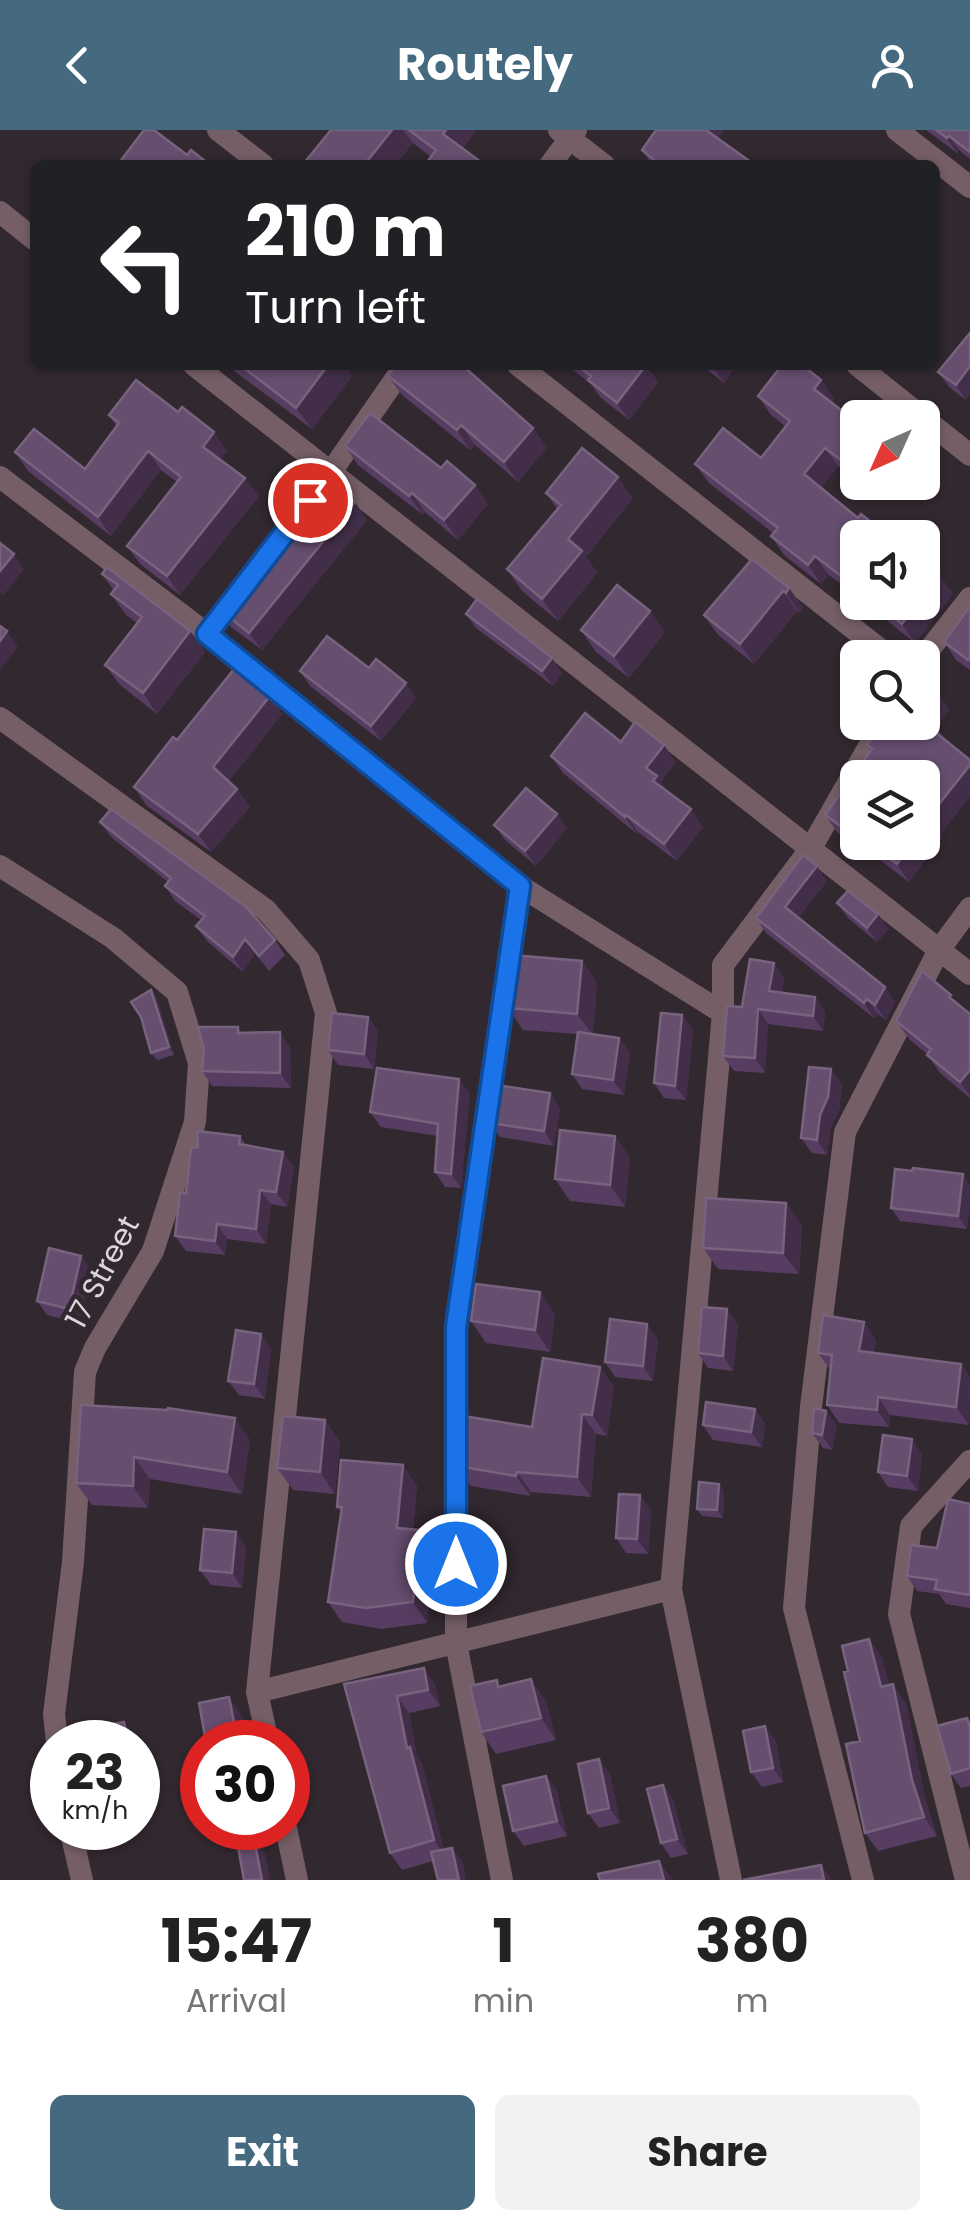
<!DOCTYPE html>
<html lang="en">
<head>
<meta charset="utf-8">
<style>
  :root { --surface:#fff; --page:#f2f2f2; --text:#222; --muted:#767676; --accent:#456a80 }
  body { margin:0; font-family:Poppins,sans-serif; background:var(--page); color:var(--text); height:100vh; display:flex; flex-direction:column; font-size:38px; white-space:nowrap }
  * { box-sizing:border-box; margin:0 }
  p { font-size:32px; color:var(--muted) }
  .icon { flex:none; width:55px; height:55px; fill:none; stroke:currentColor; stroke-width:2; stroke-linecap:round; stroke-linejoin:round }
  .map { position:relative; height:1750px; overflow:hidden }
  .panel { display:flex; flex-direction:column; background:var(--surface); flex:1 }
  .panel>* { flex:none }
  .hud { position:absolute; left:30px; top:30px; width:910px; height:210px; border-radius:15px; box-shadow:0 2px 8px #0004; background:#202124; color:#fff; overflow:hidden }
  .needle { width:65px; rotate:225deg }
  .buttons { position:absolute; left:840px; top:270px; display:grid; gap:20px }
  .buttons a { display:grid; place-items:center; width:100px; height:100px; border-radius:15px; background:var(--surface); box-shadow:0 2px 8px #0004; font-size:50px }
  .speed { position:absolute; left:30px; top:1590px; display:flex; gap:20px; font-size:50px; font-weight:700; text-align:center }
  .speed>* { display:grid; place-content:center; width:130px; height:130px; border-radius:50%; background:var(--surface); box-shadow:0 2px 8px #0004; line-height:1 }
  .speed small { font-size:25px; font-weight:400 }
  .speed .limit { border:15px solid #d22; background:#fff; color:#111 }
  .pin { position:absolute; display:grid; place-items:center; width:85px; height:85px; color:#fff; margin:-42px; border:5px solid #fff; border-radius:50%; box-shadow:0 2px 10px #0007 }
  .me { position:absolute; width:110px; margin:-55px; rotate:0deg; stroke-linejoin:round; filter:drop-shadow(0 0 8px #0008) }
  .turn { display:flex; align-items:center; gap:35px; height:210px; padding:0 50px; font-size:45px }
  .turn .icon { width:130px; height:130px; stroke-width:2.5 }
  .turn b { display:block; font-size:70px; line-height:85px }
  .eta { display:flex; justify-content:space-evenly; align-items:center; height:170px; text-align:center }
  .eta b { font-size:60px; font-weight:700; line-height:70px }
  .primary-button { display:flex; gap:20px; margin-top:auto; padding:20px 50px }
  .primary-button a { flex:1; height:115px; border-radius:15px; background:var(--accent); color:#fff; font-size:40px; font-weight:700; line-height:115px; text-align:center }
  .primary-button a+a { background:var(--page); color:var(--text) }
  header { display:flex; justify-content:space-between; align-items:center; height:130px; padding:0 50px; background:var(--accent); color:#fff; font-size:45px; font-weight:700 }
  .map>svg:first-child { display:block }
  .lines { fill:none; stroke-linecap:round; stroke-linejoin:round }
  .minor { stroke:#755e66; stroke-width:22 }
  .wall { fill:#573d61; fill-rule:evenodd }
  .shaded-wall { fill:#422e48 }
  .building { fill:#654e6e; stroke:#78637f; stroke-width:2.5 }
  .route-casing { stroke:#114b97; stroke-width:25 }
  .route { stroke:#1a73e8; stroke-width:18 }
  .labels { text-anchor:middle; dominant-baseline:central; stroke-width:9; stroke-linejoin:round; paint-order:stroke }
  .street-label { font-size:30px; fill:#dcd5da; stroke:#322830 }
</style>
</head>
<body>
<header><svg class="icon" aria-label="back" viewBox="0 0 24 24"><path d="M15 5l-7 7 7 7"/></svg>Routely<svg class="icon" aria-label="person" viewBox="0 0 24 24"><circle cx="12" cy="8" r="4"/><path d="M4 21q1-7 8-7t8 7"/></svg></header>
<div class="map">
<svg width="970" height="1750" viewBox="0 0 970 1750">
  <rect width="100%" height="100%" fill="#322830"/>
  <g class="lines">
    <path class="minor" d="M218,0L263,35
      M559,0L604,35
      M897,0L970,57
      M550,35L576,0
      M0,82L35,110
      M194,235L970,844
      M518,235L891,528
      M857,235L970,325
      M0,347L207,504
      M324,352L405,235
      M241,460L207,504L520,756L723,883
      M922,529L970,468
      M0,588L266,780L309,830L326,883L257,1562L268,1612
      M0,736L113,808L177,862L199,933L195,992L153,1121L95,1218L85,1242L73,1432L54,1584L57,1612
      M257,1562L671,1459
      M70,1698L82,1750
      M286,1698L297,1750
      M502,1750L456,1513V1197L520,756
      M731,1750L671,1459L723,883V835L811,718L883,592
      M863,1750L794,1478L811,1277L845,1002L939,820L970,778
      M966,1750L899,1484L911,1396L970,1331"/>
  </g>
  <path class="wall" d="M331,0H476L463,18L431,27L413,13L395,35H307L305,32Z
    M926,0H970V29L959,20L957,23Z
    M718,8L755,35H652L642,20Z
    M970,203L966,270L949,257L938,242Z
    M226,235H344L352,246L312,299Z
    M396,235H474L469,241L547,317L518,352L475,315L470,320L402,265L388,246Z
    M567,235H646L658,252L629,290L600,267L591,254Z
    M701,235H736L724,253Z
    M821,250L834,269L832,273L858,293V352L838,336L821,358L858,408V467L829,445L821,454L784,425L771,406L773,403L709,353L695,334L761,328L785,296L771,285L758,266Z
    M109,285L227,321L220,330L259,366L180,465L140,434L127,416L177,352L161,340L111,406L28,341L15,322L85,339L117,297Z
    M345,316L488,374L458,410L425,382L423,385L358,335Z
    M858,352H891L879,369Z
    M546,363L633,368L586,427L597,443L558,491L522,461L507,439L557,379Z
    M367,390L262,520L231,497L219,479Z
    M102,444L190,501L205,522L157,584L120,555L105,535L137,493L126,485L111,464L114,461Z
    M939,445L953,464L915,513L864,472H922Z
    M789,458L803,478L800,483L797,481L754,534L718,505L704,485Z
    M970,476V540L956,530L944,512Z
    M650,481L665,502L629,548L596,522L581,500Z
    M466,484L562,543L553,556L476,498Z
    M369,538L416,568L381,611L310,556L300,541Z
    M937,562L949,580L937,596L941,704L942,707L909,752L856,712L854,715L837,702L825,685L870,621L867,615ZM858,648L922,712H858Z
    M270,566L282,584L229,651L237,659L250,677L211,722L146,675L134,657L177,610Z
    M621,612L676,632L661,652L667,661L703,697L677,731L638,702L637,704L563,643L551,626Z
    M100,692L275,810L285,825L269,841L255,823L243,842L207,811L196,796L201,790L175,771L165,756L168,752L111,707Z
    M494,695L567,698L536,736L505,710Z
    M827,751L798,788L895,872L886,890L878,884L874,888L766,803L756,788Z
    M837,773L889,799L877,812L848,788Z
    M582,831L597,853L593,904L619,908L630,922L624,965L582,959L572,944L577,904L523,900L508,878Z
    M784,848L782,862L815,867L825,882L823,901L768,894L765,943L734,941L723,926L742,877Z
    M151,860L156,867L174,925L157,930L151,923Z
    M957,874L970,884V968L940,943L927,924L910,910L896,891Z
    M682,885L693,900L686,970L664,968L654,953Z
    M368,887L378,902L374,939L338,935L328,920Z
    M238,897L242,903L290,917L291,958L212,956L202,941Z
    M842,954L839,981L830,1000L827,1025L812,1023L801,1008Z
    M470,963L461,1058L445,1057L435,1042L437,1006L381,997L370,982Z
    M550,963L560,978L554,1016L500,1007L490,993Z
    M240,1006L246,1015L294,1037L287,1077L271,1074L266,1114L227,1109L225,1125L186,1121L175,1106L186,1063Z
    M615,1006L630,1028L625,1077L570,1071L555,1049Z
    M963,1044L970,1055V1074L967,1099L900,1091L891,1078Z
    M786,1073L802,1095L799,1144L718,1139L703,1118Z
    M81,1126L92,1141L79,1193L47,1185L37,1171Z
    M555,1184L550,1222L486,1213L471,1191Z
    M864,1192L876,1210L874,1223L961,1234L970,1247L969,1295L890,1285L889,1297L839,1293L827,1275L830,1240L818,1223Z
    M738,1194L733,1241L708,1238L698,1223Z
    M261,1204L271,1219L265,1269L239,1265L228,1251Z
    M658,1209L653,1251L615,1247L605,1232Z
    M600,1237L614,1257L607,1306L596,1304L591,1367L531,1362L530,1366L471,1356L457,1336L532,1297Z
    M81,1275L250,1310L242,1364L150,1349L148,1378L92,1375L76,1353Z
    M755,1279L765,1294L762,1317L713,1310L703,1295Z
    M826,1281L837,1295L832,1320L823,1318L812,1303Z
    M325,1290L340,1312L335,1364L293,1360L277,1338Z
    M922,1324L918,1361L888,1357L878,1342Z
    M417,1355L413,1399L434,1420L427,1493L381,1499L342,1492L328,1472L341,1382L337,1377Z
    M724,1361L723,1388L702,1386L697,1379Z
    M970,1374V1478L946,1474L939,1464L917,1461L907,1446L937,1418Z
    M651,1380L648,1424L626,1423L616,1408Z
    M246,1417L242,1458L211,1455L200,1440Z
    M869,1509L882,1528L889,1555L906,1573L925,1668L937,1706L878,1721L865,1703L860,1611L848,1541Z
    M424,1538L435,1555L440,1576L409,1583L417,1626L422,1634L444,1720L452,1718L463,1733L433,1731L402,1740L390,1723L344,1554Z
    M501,1556L546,1571L556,1610L496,1624L481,1602Z
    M970,1591V1656L961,1658L951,1644Z
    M124,1592L139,1614L150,1677L138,1679V1612Z
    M776,1611L783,1652L762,1657L751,1642Z
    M610,1644L620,1693L599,1698L588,1683Z
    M546,1646L557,1661L567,1706L524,1716L513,1701Z
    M663,1655L673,1670L688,1724L671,1728L661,1713Z"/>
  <path class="shaded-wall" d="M392,0H403L413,13L395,35H364Z
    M446,0H476L458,25L443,4Z
    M704,0H725L713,14Z
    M949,6L959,20L957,23L947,8Z
    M328,235H344L352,246L312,299L296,278Z
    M646,235L658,252L629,290L617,273Z
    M715,235H736L724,253L713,238Z
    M970,236V264L966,270L956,255Z
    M821,250L834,269L828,278L814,259Z
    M461,295L475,315L470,320L457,300Z
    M533,298L547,317L518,352L504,332Z
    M214,302L227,321L216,335L203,317Z
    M825,318L838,336L818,363L804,344Z
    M148,321L161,340L111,406L98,387Z
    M618,347L633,368L586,427L597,443L558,491L542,469L568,409Z
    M245,348L259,366L180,465L167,446Z
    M867,352H891L879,369Z
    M475,355L488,374L458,410L444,390Z
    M412,363L425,382L423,385L409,366Z
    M355,372L367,390L262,520L249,503Z
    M14,424L24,439L3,466L0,462V441Z
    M815,426L829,445L821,454L808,435Z
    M939,445L953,464L915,513L902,494L918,472H922V467Z
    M789,458L803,478L800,483L786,463Z
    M783,461L797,481L754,534L740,514Z
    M650,481L665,502L629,548L614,526Z
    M7,501L18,516L0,540V511Z
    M190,501L205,522L157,584L143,563Z
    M552,528L562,543L553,556L542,541Z
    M406,553L416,568L381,611L371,596Z
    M937,562L949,580L933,602L922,587V582Z
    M270,566L282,584L225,656L213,637Z
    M937,597L949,614L934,601Z
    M664,615L676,632L661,652L669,664L665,668L646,638Z
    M970,635V667L941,704L942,707L909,752L897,734L913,712H922V700L928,688Z
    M237,659L250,677L211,722L198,704Z
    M691,679L703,697L677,731L664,714Z
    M557,684L567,698L536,736L525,721Z
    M626,685L638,702L637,704L625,687Z
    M844,694L856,712L854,715L842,697Z
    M817,736L827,751L795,792L785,777Z
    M878,784L889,799L877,812L867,798Z
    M245,809L255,823L243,842L233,827Z
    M582,831L597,853L593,905L577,884Z
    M774,833L784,848L780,875L769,861Z
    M885,857L895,872L886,890L875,875Z
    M151,860L156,867L174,925L169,917Z
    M815,867L825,882L823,901L813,886Z
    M867,869L878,884L874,888L864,873Z
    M758,879L768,894L765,943L755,928Z
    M682,885L693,900L686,970L675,956Z
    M368,887L378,902L374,939L364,924Z
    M280,902L290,917L291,958L280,943Z
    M619,908L630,922L624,965L613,950Z
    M831,939L842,954L839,981L830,1000L827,1025L817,1010L820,985Z
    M970,940V966L960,952Z
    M459,949L470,963L461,1058L451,1044Z
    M550,963L560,978L554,1016L544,1001Z
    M615,1006L630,1028L625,1077L610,1055Z
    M283,1022L294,1037L287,1077L276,1062Z
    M963,1044L970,1055V1074L967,1099L958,1086Z
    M260,1060L271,1074L266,1114L256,1099Z
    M786,1073L802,1095L799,1144L783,1123Z
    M217,1094L227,1109L225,1125L215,1111Z
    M81,1126L92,1141L79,1193L69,1179Z
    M540,1162L555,1184L550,1222L535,1200Z
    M727,1179L738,1194L733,1241L723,1226Z
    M864,1192L876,1210L872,1239L859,1221Z
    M647,1194L658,1209L653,1251L643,1236Z
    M261,1204L271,1219L265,1269L254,1254Z
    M961,1234L970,1247L969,1295L956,1277Z
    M600,1237L614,1257L607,1306L592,1285Z
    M878,1267L890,1285L889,1297L877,1280Z
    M755,1279L765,1294L762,1317L751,1302Z
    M826,1281L837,1295L832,1320L822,1305Z
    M582,1284L596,1304L591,1367L577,1347Z
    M235,1288L250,1310L242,1364L227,1342Z
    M325,1290L340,1312L335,1364L320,1342Z
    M912,1309L922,1324L918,1361L907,1346Z
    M134,1327L150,1349L148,1378L133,1356Z
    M403,1335L417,1355L411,1418L397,1398Z
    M517,1342L531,1362L530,1366L516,1346Z
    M719,1354L724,1361L723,1388L717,1380Z
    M640,1365L651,1380L648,1424L637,1409Z
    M420,1400L434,1420L427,1493L413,1472Z
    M236,1402L246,1417L242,1458L232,1443Z
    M869,1509L882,1528L895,1575L881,1557Z
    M424,1538L435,1555L440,1576L428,1560Z
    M531,1549L546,1571L556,1610L541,1588Z
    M893,1554L906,1573L925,1668L937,1706L924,1687L912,1650Z
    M397,1566L409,1583L417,1626L422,1634L446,1727L434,1710L407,1618Z
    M229,1567L244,1589L249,1612H238Z
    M124,1592L139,1614L150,1677L138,1658V1612H128Z
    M765,1596L776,1611L783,1652L773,1638Z
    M599,1629L610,1644L620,1693L609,1678Z
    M546,1646L557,1661L567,1706L557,1691Z
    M663,1655L673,1670L688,1724L677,1709Z
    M254,1708L265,1723L270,1750H262Z
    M452,1718L463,1733L466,1750H459Z
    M659,1731L673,1750H664Z
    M821,1735L832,1750H824Z"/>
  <path class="building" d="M144,0H154L187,25L191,20L210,35H122L119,33Z
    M331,0H392L364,35H308L305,32Z
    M409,0H446L443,4L485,35H425L436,20Z
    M656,0H706L755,35H660L642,20Z
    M936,0H970V22L949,6L947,8Z
    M970,203V236L956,255L938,242Z
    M240,235H328L296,278Z
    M396,235H462L533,298L504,332L461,295L457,300L388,246Z
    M577,235H646L617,273L588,250L591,246Z
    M782,235H802L821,250L814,259L858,293V343L825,318L804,344L858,388L861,384L891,408H858V459L815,426L808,435L771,406L778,398L695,334L723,298L761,328L790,291L758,266Z
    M136,250L178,282L182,277L214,302L203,317L245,348L167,446L127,416L181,347L148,321L98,387L15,322L34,299L85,339L119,293L109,285Z
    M370,283L441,338L447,331L475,355L444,390L412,363L409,366L345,316Z
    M582,318L618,347L568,409L582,421L542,469L507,439L561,375L546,363Z
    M321,346L355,372L249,503L219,479Z
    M0,413L14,424L0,441Z
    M752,429L789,458L786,463L783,461L740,514L704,485Z
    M922,432L939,445L922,467Z
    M107,437L190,501L143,563L105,535L142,487L111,464L118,455L102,444Z
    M617,455L650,481L614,526L581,500Z
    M477,469L552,528L542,541L466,484Z
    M875,472H918L902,494Z
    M970,476V527L968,530L944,512Z
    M0,496L7,501L0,511Z
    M327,506L369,538L376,529L406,553L371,596L300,541Z
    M235,538L270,566L213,637L237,659L198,704L134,657L173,607L177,610Z
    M922,551L937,562L922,582Z
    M585,583L621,612L635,592L664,615L646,638L657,646L653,651L691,679L664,714L626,685L625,687L551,626Z
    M922,586L937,597L934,601L970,630V635L928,688L930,690L922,700V648H858V705L844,694L842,697L825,685L872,619L867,615L884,592H922Z
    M526,658L557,684L525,721L494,695Z
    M111,679L245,776L275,810L259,826L245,809L233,827L196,796L205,786L165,756L171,748L100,692Z
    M868,712H913L897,734Z
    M803,725L817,736L785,777L885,857L875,875L867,869L864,873L756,788Z
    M848,761L878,784L867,798L837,773Z
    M512,825L582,831L577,884L508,878Z
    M750,829L774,833L769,861L815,867L813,886L758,879L755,928L723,926L727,876L742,877Z
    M922,841L951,865L949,867L970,884V940L960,952L927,925L931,919L896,891Z
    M151,860L169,917L151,923L141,887L131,872Z
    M332,883L368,887L364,924L328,920Z
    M661,883L682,885L675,956L654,953Z
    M198,897H238V903L280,902V943L202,941L204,919Z
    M578,902L619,908L613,950L572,944Z
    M809,937L831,939L828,967L820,985L817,1010L801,1008Z
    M377,938L459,949L451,1044L435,1042L438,994L370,982Z
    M496,955L550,963L544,1001L490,993Z
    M560,1000L615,1006L610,1055L555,1049Z
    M197,1001L240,1006L239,1014L283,1022L276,1062L260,1060L256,1099L217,1094L215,1111L175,1106L180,1062L186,1063L191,1018L198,1017Z
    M913,1038L963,1044L958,1086L891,1078L895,1039L912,1041Z
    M706,1068L786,1073L783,1123L703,1118Z
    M49,1118L81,1126L69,1179L37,1171Z
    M476,1154L540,1162L535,1200L471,1191Z
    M702,1177L727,1179L723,1226L698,1223Z
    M823,1185L864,1192L859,1221L961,1234L956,1277L878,1267L877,1280L827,1275L832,1225L818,1223Z
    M610,1189L647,1194L643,1236L605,1232Z
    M236,1200L261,1204L254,1254L228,1251Z
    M543,1228L600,1237L592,1285L582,1284L577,1347L517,1342L516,1346L457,1336V1285L532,1297Z
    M706,1272L755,1279L751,1302L703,1295Z
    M81,1275L167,1280L168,1278L235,1288L227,1342L134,1327L133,1356L76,1353Z
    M814,1278L826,1281L822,1305L812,1303Z
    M283,1286L325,1290L320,1342L277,1338Z
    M883,1305L912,1309L907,1346L878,1342Z
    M341,1330L403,1335L397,1398L420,1400L413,1472L366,1478L328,1472L342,1377H337Z
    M699,1352L719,1354L717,1380L697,1379Z
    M619,1364L640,1365L637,1409L616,1408Z
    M948,1369L970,1374V1465L935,1459L937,1450L907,1446L911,1415L937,1418Z
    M204,1399L236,1402L232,1443L200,1440Z
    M869,1509L881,1557L893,1554L912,1650L924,1687L865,1703L846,1614L860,1611L844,1542L848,1541L842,1516Z
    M424,1538L428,1560L397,1566L407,1618L410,1617L434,1710L390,1723L344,1554Z
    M531,1549L541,1588L481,1602L470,1556L497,1550L498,1557Z
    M229,1567L238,1612H206L199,1573Z
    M967,1588L970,1597V1638L951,1644L937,1596Z
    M124,1592L128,1612H57L56,1605Z
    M765,1596L773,1638L751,1642L743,1601Z
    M599,1629L609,1678L588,1683L578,1634Z
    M546,1646L557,1691L513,1701L503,1656Z
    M663,1655L677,1709L661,1713L647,1659Z
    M254,1708L262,1750H244L237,1711Z
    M452,1718L459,1750H438L431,1722Z
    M659,1731L664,1750H600L598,1744Z
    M821,1735L824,1750H743Z"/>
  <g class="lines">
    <defs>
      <path id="route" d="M310,370L207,504L520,756L456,1197V1434"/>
    </defs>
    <use href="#route" class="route-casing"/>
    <use href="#route" class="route"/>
  </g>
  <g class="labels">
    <g class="street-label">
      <text transform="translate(102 1142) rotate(-62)">17 Street</text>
    </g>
  </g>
</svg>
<div class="buttons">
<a><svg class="needle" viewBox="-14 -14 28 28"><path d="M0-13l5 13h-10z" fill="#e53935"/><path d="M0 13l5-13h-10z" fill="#767676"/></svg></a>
<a><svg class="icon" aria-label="sound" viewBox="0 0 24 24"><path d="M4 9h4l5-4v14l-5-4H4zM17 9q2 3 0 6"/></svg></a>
<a><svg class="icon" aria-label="search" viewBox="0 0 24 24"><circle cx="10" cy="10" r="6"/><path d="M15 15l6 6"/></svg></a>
<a><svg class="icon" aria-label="layers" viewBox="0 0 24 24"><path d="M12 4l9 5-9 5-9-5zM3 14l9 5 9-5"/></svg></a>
</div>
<div class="speed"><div>23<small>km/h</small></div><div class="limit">30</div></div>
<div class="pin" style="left:310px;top:370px;background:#d93025"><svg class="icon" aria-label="arrive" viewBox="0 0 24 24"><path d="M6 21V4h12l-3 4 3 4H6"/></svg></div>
<svg class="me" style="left:456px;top:1434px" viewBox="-20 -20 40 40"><circle r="17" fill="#1a73e8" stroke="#fff" stroke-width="3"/><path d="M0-11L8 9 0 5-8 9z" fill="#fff"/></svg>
<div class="hud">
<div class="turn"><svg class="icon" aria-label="left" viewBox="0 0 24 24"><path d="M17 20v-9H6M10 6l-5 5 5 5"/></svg><div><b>210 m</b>Turn left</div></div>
</div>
</div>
<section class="panel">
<div class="eta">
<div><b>15:47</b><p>Arrival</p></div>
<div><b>1</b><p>min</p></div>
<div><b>380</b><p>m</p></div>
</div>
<div class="primary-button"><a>Exit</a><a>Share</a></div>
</section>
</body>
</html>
